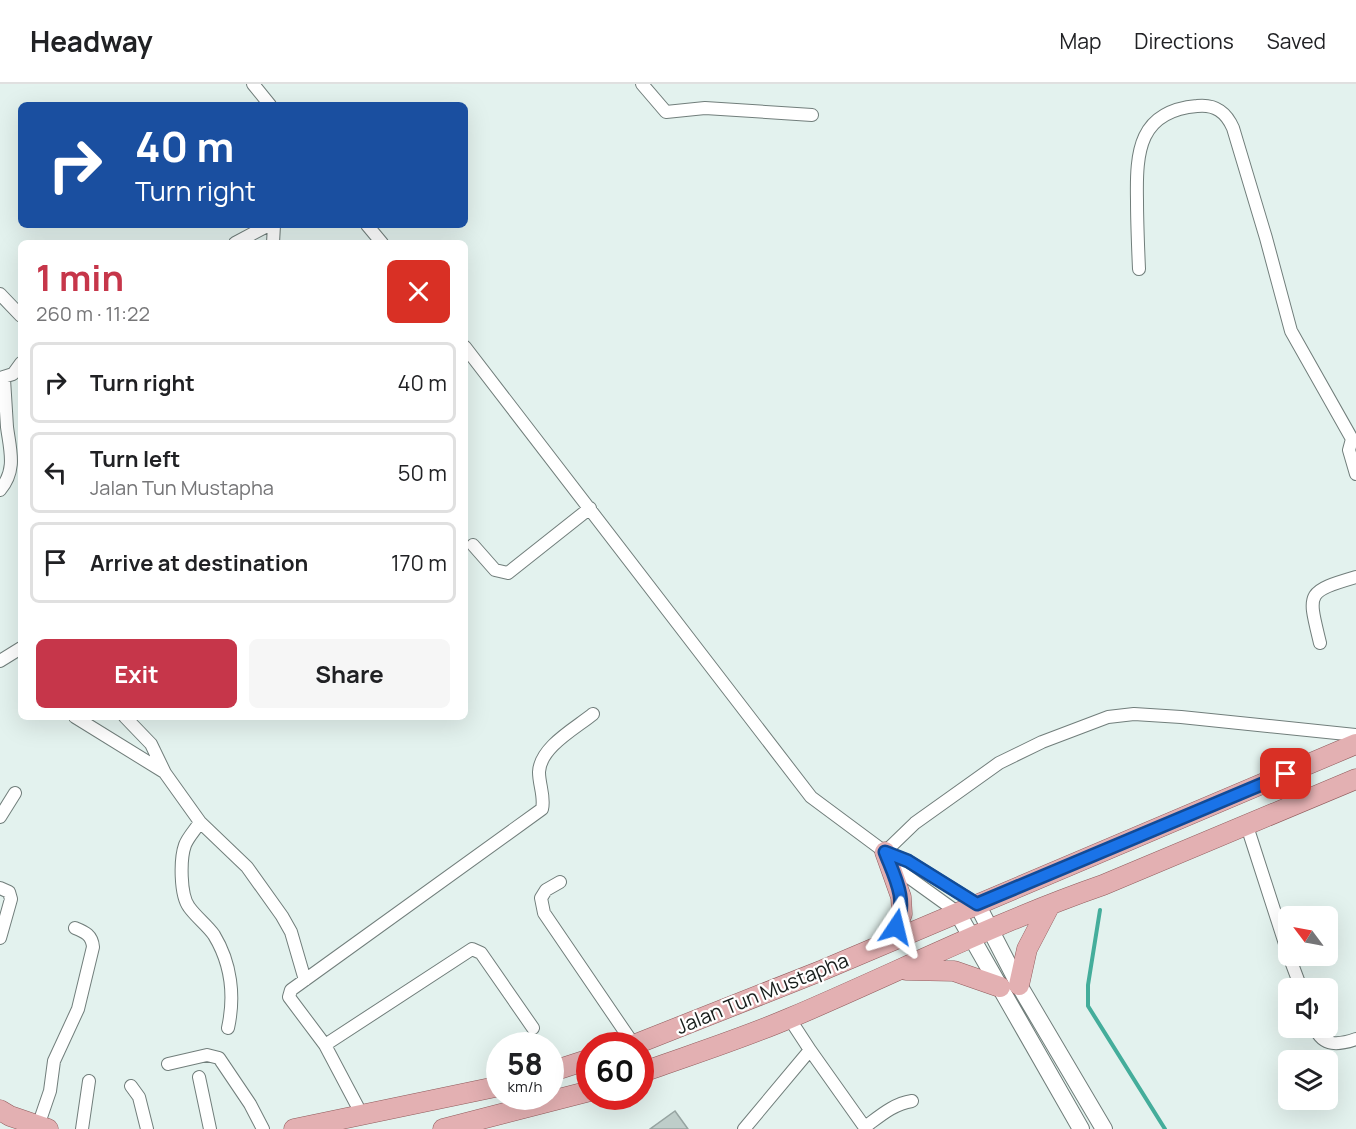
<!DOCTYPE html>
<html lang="en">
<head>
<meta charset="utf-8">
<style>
  :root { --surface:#fff; --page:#f6f6f6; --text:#202124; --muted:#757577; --line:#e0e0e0; --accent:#c6364a }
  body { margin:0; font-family:Manrope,sans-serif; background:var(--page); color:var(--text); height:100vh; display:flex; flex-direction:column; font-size:22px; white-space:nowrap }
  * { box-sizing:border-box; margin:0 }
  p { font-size:20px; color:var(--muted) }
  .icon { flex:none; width:33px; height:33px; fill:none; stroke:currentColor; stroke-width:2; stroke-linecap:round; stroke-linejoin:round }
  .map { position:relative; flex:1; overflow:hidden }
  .drawer { position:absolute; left:18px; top:156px; width:450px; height:480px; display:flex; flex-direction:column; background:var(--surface); border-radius:9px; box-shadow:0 6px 24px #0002 }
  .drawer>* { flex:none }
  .banner { position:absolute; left:18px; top:18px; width:450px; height:126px; border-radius:9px; box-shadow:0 6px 24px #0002; background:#1a4fa0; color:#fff; overflow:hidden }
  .needle { width:39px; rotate:302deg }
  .fabs { position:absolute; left:1278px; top:822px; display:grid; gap:12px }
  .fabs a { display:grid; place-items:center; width:60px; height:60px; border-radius:9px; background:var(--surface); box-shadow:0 6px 24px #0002; font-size:30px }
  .speed { position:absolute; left:486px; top:948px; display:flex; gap:12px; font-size:30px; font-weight:700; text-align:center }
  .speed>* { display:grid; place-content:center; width:78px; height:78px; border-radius:50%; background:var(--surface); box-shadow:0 6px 24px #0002; line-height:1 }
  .speed small { font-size:15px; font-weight:400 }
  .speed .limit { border:9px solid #d22; background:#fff; color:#111 }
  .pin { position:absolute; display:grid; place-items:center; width:51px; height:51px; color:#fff; margin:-26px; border-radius:12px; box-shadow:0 3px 9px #0006 }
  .me { position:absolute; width:66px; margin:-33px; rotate:10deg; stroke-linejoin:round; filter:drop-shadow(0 0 4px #0008) }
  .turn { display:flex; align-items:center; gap:21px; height:126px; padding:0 18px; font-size:27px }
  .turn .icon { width:78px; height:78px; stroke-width:2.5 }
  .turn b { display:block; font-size:42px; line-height:51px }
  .round { display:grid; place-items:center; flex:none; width:63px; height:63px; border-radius:9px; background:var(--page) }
  .overview { display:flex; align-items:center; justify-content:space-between; height:102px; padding:0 18px }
  h1 { font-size:36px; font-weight:700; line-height:45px; color:var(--accent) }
  .button { display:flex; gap:12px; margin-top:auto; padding:12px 18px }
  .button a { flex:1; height:69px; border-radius:9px; background:var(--accent); color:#fff; font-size:24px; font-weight:700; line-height:69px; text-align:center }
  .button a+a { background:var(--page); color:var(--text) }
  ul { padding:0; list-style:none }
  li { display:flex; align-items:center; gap:18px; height:81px; margin:0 12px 9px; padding:0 6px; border:3px solid var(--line); border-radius:9px }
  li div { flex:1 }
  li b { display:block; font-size:22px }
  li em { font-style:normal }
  header { display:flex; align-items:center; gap:36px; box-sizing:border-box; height:84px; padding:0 30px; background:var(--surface); border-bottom:2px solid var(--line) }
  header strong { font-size:28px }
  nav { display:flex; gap:33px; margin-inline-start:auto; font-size:21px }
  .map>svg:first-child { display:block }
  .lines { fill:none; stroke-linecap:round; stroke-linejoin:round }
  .stream { stroke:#44ad9b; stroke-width:4 }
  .building { fill:#becdc9; stroke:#96a4a1; stroke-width:1.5 }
  .minor-casing { stroke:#717e7b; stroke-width:14 }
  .secondary-casing { stroke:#717e7b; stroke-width:18 }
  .primary-casing { stroke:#905b5c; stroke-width:21 }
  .minor { stroke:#fff; stroke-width:12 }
  .secondary { stroke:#fff; stroke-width:16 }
  .primary { stroke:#e3b0b2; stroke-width:20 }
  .route-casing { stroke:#114b97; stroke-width:15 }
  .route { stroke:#1a73e8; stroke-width:10 }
  .labels { text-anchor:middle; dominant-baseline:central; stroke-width:4.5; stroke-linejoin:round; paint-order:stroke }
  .street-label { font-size:20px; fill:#191f1d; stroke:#fff }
</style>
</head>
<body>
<header>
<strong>Headway</strong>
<nav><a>Map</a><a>Directions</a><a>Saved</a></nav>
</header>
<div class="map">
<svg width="1356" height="1045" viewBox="0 0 1356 1045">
  <rect width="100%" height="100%" fill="#e3f2ee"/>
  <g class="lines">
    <path class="stream" d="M1100,826L1088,901V922L1165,1045"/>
  </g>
  <path class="building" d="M675,1027L688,1045H650Z"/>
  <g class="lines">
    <defs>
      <path id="minor" d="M253,0L270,21
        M642,0L666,28L705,24L812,31
        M367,141L382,159
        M235,159L269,141
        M273,159L274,141
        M1139,185C1138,162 1137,139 1137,116C1136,67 1139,27 1197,22C1215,20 1226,28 1233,44L1266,154L1291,247L1352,355L1349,366L1356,390
        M0,210L21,232
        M465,263L811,713L885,768L908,777L977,820
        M0,294L13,290L21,279
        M0,406C17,386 10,366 7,343C6,327 5,311 4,295
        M473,461L495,486L508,489L590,424
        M1320,559C1308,509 1305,508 1356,493
        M0,577L21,564
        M75,633L164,688
        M125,633L151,660L165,689L200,738L247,783L282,832L291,848L305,896
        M0,733L15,709
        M200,738C196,745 188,753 185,761C180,775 180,811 189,823C196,833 207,841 214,851C231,879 235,912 228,944
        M1246,739L1288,869
        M885,768L915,739L999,679L1042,658L1108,633L1134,630L1181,633L1356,651
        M892,777L900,787L957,828
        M560,798L546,806L541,814L544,829L634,961
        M0,804L9,808L11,815L0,854
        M1289,872L1301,904
        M1315,944C1323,963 1339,961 1356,955
        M325,961L472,865L481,869L533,944
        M810,966L866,1045
        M168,980L207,971L219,974L250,1020L263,1045
        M199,993L210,1045
        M131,1002L139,1013L147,1045
        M362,1031L325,961L289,913L291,906L542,725C545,713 539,701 539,688C540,663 576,644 593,630
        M38,1042L50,1007L54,977L78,925L93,863C92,851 85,848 75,844
        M865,1043C880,1032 893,1020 912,1017
        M82,1045L89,997
        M744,1045L810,966L789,934"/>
      <path id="secondary" d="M977,820L1019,901L1104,1045
        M957,828L1081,1045"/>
      <path id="primary" d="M885,768L901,813L902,830L890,857
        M906,886L954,887L1000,903
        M1019,901L1027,865L1050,821
        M631,962L823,886L1356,660
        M550,988L590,975
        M640,989C690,971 741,955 790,934C894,890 996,838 1103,801L1356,695
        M0,1026L10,1032L48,1045
        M294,1045L500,1002
        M443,1045L590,1007"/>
    </defs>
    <use href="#minor" class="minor-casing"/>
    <use href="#secondary" class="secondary-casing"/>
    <use href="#primary" class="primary-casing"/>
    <use href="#minor" class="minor"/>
    <use href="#secondary" class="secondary"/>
    <use href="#primary" class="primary"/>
  </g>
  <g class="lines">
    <defs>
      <path id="route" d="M896,843C908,816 895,794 885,768L908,777L977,820L1286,690"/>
    </defs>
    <use href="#route" class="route-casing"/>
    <use href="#route" class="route"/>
  </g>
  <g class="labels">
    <g class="street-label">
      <text transform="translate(762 909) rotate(-22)">Jalan Tun Mustapha</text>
    </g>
  </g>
</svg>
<div class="fabs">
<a><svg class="needle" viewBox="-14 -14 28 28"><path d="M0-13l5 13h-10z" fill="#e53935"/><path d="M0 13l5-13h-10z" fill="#757577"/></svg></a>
<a><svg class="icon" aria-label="sound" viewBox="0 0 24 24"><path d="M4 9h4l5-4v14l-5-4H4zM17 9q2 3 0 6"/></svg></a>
<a><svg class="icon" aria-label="layers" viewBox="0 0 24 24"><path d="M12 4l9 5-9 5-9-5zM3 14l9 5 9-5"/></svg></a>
</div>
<div class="speed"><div>58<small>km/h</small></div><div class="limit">60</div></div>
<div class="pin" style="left:1286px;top:690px;background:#d93025"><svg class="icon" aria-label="arrive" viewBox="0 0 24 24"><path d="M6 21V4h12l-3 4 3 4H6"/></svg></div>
<svg class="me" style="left:896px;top:843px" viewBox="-20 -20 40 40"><path d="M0-17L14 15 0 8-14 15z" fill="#1a73e8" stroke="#fff" stroke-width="4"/></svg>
<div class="banner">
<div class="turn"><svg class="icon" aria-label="right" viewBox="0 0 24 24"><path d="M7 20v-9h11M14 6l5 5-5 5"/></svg><div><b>40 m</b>Turn right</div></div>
</div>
<section class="drawer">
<div class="overview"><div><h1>1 min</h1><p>260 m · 11:22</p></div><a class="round" style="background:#d93025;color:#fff"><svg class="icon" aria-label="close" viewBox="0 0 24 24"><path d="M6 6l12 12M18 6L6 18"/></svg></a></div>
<ul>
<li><svg class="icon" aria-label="right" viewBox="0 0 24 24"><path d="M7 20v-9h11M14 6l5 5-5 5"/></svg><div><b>Turn right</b></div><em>40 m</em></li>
<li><svg class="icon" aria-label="left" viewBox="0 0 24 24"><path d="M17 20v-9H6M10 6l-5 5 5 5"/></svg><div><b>Turn left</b><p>Jalan Tun Mustapha</p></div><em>50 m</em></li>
<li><svg class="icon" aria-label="arrive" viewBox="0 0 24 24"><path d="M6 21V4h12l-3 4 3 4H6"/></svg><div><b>Arrive at destination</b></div><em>170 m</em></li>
</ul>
<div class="button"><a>Exit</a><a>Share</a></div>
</section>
</div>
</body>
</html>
